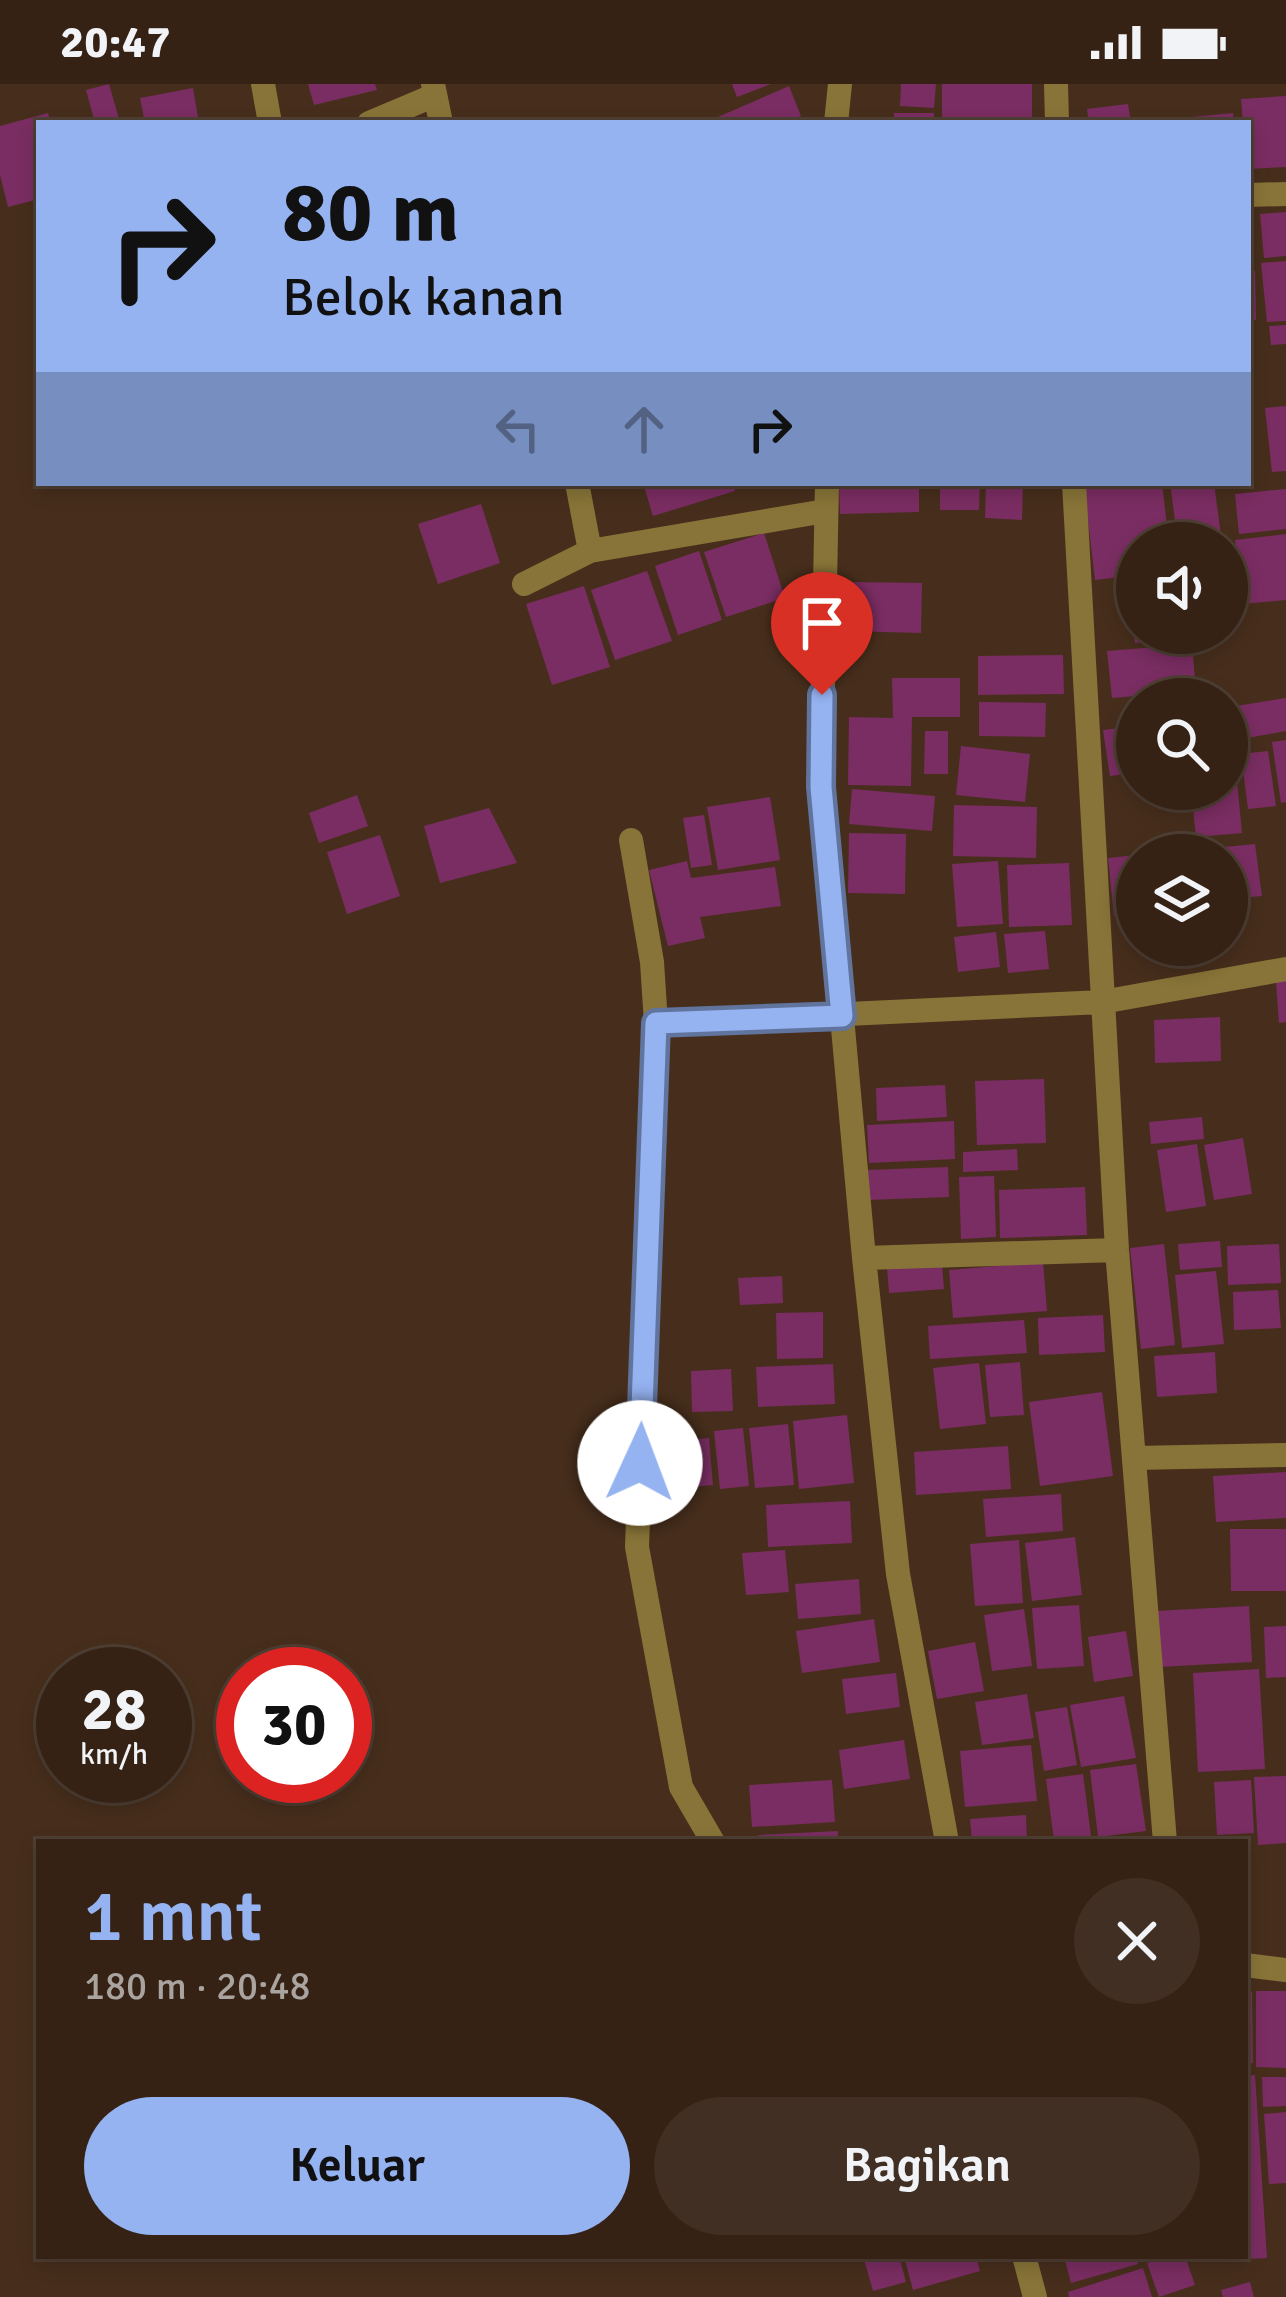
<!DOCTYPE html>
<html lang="id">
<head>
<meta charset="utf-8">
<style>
  :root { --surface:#352215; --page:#402f22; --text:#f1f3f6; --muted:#aaa4a0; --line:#4f3f34; --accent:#95b2f1 }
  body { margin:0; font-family:Signika,sans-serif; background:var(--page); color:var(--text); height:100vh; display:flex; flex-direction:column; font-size:45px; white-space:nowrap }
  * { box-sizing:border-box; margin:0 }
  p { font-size:39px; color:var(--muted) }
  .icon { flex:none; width:66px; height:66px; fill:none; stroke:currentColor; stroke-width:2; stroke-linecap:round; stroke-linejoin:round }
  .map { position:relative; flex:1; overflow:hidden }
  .panel { position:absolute; left:36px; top:1755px; width:1212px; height:420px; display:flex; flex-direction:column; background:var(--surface); border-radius:0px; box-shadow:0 6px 18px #0003,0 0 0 3px var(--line) }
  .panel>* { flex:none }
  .hud { position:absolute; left:36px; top:36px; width:1215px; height:366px; border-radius:0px; box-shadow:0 6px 18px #0003,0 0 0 3px var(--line); background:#95b2f1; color:#111; overflow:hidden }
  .buttons { position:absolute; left:1116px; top:438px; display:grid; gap:24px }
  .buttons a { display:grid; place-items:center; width:132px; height:132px; border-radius:50%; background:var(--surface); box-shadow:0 6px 18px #0003,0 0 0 3px var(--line); font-size:60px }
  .speed { position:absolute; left:36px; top:1563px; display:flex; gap:24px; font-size:60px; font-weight:700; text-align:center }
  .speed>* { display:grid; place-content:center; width:156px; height:156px; border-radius:50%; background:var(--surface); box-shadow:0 6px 18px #0003,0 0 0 3px var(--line); line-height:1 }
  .speed small { font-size:30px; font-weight:400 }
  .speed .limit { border:18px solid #d22; background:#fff; color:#111 }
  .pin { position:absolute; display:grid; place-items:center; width:102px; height:102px; color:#fff; margin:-123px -51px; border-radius:50% 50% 50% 0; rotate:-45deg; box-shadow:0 0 12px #0007 }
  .pin .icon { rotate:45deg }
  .me { position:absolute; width:132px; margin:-66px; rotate:2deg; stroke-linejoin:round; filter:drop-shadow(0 0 9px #0008) }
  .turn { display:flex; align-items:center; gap:42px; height:252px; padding:0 48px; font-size:54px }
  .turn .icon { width:156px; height:156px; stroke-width:2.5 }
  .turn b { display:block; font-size:84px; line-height:102px }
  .lanes { display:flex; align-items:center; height:114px; padding:0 48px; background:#0003; justify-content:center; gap:60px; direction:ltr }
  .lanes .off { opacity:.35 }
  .round { display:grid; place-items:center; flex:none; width:126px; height:126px; border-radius:63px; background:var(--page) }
  .summary { display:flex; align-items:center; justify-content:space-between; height:204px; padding:0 48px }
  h1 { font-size:72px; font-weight:600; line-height:90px; color:var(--accent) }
  .button { display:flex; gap:24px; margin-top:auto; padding:24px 48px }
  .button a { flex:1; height:138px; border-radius:72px; background:var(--accent); color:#111; font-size:48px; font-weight:600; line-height:138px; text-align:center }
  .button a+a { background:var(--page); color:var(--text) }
  .status { display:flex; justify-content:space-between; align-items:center; height:84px; padding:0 60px; background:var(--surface); direction:ltr }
  .status svg { height:33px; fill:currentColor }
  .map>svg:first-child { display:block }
  .building { fill:#7a2d62 }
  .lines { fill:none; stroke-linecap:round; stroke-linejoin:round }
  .minor { stroke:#887438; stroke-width:24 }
  .route-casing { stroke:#61749d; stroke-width:30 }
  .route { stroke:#95b2f1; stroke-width:21 }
</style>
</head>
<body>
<div class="status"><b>20:47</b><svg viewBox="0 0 49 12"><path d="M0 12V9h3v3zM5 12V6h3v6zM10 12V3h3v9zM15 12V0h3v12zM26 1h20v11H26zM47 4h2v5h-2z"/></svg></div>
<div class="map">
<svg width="1286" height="2213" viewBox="0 0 1286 2213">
  <rect width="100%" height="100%" fill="#472e1c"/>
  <path class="building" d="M109,0L119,35L95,39L86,6Z
    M308,0H375L377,6L314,21Z
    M732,0H771L737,13Z
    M901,0H936L934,24L900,22Z
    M942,0H1032V39H942Z
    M789,2L801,32L785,39H720L718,33Z
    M193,4L199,39H145L140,14Z
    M1286,12V83L1248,85V39H1243L1241,15Z
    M1128,20L1131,39H1089L1087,25Z
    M48,29L51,39H39V115L8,123L0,91V42Z
    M894,29H934V39H894Z
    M1233,29L1234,39H1193L1192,33Z
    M1286,128V172L1264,174L1260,130Z
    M1286,177V237L1267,238L1261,179Z
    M1248,187H1255L1256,236H1248Z
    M1286,241V260L1271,261L1269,242Z
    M1286,322V387L1272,388L1265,324Z
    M643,399H733L735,407L653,432Z
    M839,399H919V428L840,430Z
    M940,399H980L979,426H940Z
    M986,399H1023L1022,436L985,434Z
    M1107,399H1162L1169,459H1137V491L1095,496L1084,402Z
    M1170,399H1214L1222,459H1178Z
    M1286,405V445L1239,450L1235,410Z
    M481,420L500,479L438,500L418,440Z
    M764,449L785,514L726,533L704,468Z
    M1286,450V516L1242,520L1235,456Z
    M699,467L722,536L678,551L655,482Z
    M647,487L672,557L615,576L591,506Z
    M849,498L922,499L921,549L848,547Z
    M1137,499V549L1191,552L1135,559L1128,500Z
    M584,502L610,583L552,601L526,520Z
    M1192,560L1196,607L1112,614L1107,567Z
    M1063,571L1064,610L978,611V572Z
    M892,594H960V633H912L911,702L848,701L849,633L893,634Z
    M1286,614V647L1242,655L1236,622Z
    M979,618L1046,619L1045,653L979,652Z
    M1137,642V688L1110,692L1103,646Z
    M925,647H948V690H924Z
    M1286,656V718L1281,719L1272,658Z
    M961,662L1030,670L1025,718L956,711Z
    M1268,667L1276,722L1248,725L1241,670Z
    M1236,687L1242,749L1196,753L1191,705H1227V688Z
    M852,705L935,712L932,747L849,740Z
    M357,711L368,742L319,759L309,729Z
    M770,713L780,776L718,786L707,723Z
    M954,721L1037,723L1036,774L953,772Z
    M489,724L517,779L440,799L424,742Z
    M704,731L712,781L691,784L683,734Z
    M849,749L906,750L905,810L848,809Z
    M380,751L400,812L347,830L327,768Z
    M1255,760L1262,812L1227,815V771H1205L1204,765Z
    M1137,771V829L1114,832L1108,774Z
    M687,777L691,794L775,783L781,822L700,833L705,854L668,862L649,786Z
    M998,777L1003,840L957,843L952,780Z
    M1069,779L1072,841L1009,843L1007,781Z
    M1045,847L1049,885L1008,889L1004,850Z
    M996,848L1000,883L958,888L954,853Z
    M1286,897V938L1279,939L1276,898Z
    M1220,933L1221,977L1155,979L1154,936Z
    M1044,995L1046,1059L977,1061L975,997Z
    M945,1001L947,1033L877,1037L876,1004Z
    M1202,1033L1204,1055L1151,1060L1149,1038Z
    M954,1037L955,1075L869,1079L867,1041Z
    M1243,1054L1252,1110L1214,1116L1204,1061Z
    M1197,1060L1206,1122L1166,1128L1157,1066Z
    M1017,1065L1018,1086L963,1088V1068Z
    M948,1083L949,1113L868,1116L867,1086Z
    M994,1092L996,1153L961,1155L959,1093Z
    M1085,1103L1087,1151L1000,1154L999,1106Z
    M1220,1157L1222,1183L1180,1186L1178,1160Z
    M1164,1160L1175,1261L1141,1265L1130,1164Z
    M1279,1160L1281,1199L1228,1201L1227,1162Z
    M1043,1178L1047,1227L953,1234L949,1186Z
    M942,1180L944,1205L889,1209L887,1183Z
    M1216,1187L1224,1260L1182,1264L1175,1191Z
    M782,1192L783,1219L740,1221L738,1194Z
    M1278,1206L1281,1244L1234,1246L1233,1208Z
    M823,1228V1274L777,1275L776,1229Z
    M1103,1231L1105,1268L1039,1271L1038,1234Z
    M1024,1236L1027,1269L930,1275L928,1242Z
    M1215,1268L1217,1309L1157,1313L1154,1272Z
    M1020,1278L1024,1331L990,1333L985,1281Z
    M979,1279L986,1340L940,1345L933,1284Z
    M833,1280L835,1320L758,1323L756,1283Z
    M731,1285L733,1327L692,1328L691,1287Z
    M1102,1308L1113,1392L1040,1402L1029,1318Z
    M847,1331L854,1399L799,1405L793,1337Z
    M788,1340L794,1401L755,1404L749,1344Z
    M743,1344L749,1402L720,1405L714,1347Z
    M709,1354L713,1401L681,1404L677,1357Z
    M1008,1362L1011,1405L916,1411L914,1368Z
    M1286,1388V1434L1216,1438L1213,1392Z
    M1061,1410L1063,1447L986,1453L983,1415Z
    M850,1417L852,1459L768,1463L766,1421Z
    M1230,1445H1286V1507H1231Z
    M1075,1453L1082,1511L1032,1517L1025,1459Z
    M1019,1456L1023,1519L975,1522L970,1460Z
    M785,1466L789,1508L746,1511L742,1469Z
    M859,1495L861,1530L798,1535L795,1500Z
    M1079,1521L1084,1582L1037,1585L1032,1524Z
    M1249,1522L1252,1578L1158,1583L1156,1527Z
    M1024,1525L1032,1582L992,1587L984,1531Z
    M874,1535L880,1578L802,1589L796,1547Z
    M1286,1542V1593L1266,1594L1264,1543Z
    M1126,1547L1133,1592L1094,1598L1088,1553Z
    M975,1558L984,1607L937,1615L928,1567Z
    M1259,1585L1265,1685L1198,1688L1193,1589Z
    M896,1589L900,1623L846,1630L842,1595Z
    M1027,1610L1034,1654L982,1661L975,1618Z
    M1124,1612L1136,1674L1081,1683L1070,1621Z
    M1067,1623L1077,1681L1044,1687L1035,1628Z
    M904,1656L910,1695L844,1705L839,1666Z
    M1031,1661L1037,1717L965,1723L960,1667Z
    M1136,1680L1146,1747L1098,1753L1090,1686Z
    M1083,1690L1091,1752L1054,1757L1046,1695Z
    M1286,1692V1759L1258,1761L1254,1693Z
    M832,1696L835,1738L752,1743L749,1701Z
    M1251,1696L1254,1749L1217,1751L1214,1698Z
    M1026,1731L1027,1758H972L970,1735Z
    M838,1747V1758H759L758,1751Z
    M1256,1907H1286V1984L1256,1983Z
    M1245,1908H1252L1253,1979H1245Z
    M1255,1991L1267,2174L1245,2175V1992Z
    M1262,1993H1286V2022L1263,2023Z
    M1286,2028V2099L1269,2100L1264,2030Z
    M863,2172H899L906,2198L873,2207Z
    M904,2172H976L980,2187L913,2206Z
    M1064,2172H1136L1138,2180L1071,2199Z
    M1168,2172H1185L1195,2201L1159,2213L1147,2179Z
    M1143,2184L1152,2213H1069L1068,2208Z
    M1250,2198L1254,2213H1223L1221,2206Z"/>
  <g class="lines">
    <path class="minor" d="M263,0L270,39
      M433,0L441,39
      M1056,0L1057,39
      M369,39L433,12
      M836,39L840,0
      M1248,111L1286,110
      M577,399L590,467L825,427
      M827,399L821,703L864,1174L898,1490L947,1758
      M1074,399L1117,1166L1165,1758
      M524,500L590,467
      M631,756L652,878L656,939L1102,918L1286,885
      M656,939L637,1463L681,1703L713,1758
      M864,1174L1117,1166
      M1134,1374L1286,1371
      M1245,1881L1286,1886
      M1024,2172L1035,2213"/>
  </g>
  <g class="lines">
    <defs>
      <path id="route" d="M640,1379L656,939L842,932L821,703L822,611"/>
    </defs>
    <use href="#route" class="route-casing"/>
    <use href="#route" class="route"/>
  </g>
</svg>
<div class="buttons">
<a><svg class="icon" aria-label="sound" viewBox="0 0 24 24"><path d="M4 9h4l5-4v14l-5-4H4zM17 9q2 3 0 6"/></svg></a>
<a><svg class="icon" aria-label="search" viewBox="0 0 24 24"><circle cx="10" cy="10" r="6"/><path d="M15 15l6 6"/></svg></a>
<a><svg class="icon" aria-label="layers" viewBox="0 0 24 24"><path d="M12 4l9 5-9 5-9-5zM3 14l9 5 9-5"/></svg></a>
</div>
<div class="speed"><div>28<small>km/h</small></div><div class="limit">30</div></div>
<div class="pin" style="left:822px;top:611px;background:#d93025"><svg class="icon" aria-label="arrive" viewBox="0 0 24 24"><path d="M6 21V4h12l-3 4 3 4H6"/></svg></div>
<svg class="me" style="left:640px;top:1379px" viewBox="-20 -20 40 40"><circle r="19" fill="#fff"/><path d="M0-13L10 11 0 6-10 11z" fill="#95b2f1"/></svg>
<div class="hud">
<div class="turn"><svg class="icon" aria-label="right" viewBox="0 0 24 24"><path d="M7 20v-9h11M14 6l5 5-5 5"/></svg><div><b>80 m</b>Belok kanan</div></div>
<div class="lanes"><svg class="icon off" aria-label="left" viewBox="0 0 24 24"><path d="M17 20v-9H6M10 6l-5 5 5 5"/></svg><svg class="icon off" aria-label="ahead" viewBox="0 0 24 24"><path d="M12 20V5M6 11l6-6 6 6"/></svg><svg class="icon" aria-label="right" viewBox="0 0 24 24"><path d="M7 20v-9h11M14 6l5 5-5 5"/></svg></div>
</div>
<section class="panel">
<div class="summary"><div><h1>1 mnt</h1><p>180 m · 20:48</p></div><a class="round"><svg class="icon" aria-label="close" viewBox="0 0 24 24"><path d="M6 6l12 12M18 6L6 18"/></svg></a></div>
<div class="button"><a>Keluar</a><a>Bagikan</a></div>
</section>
</div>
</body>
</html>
